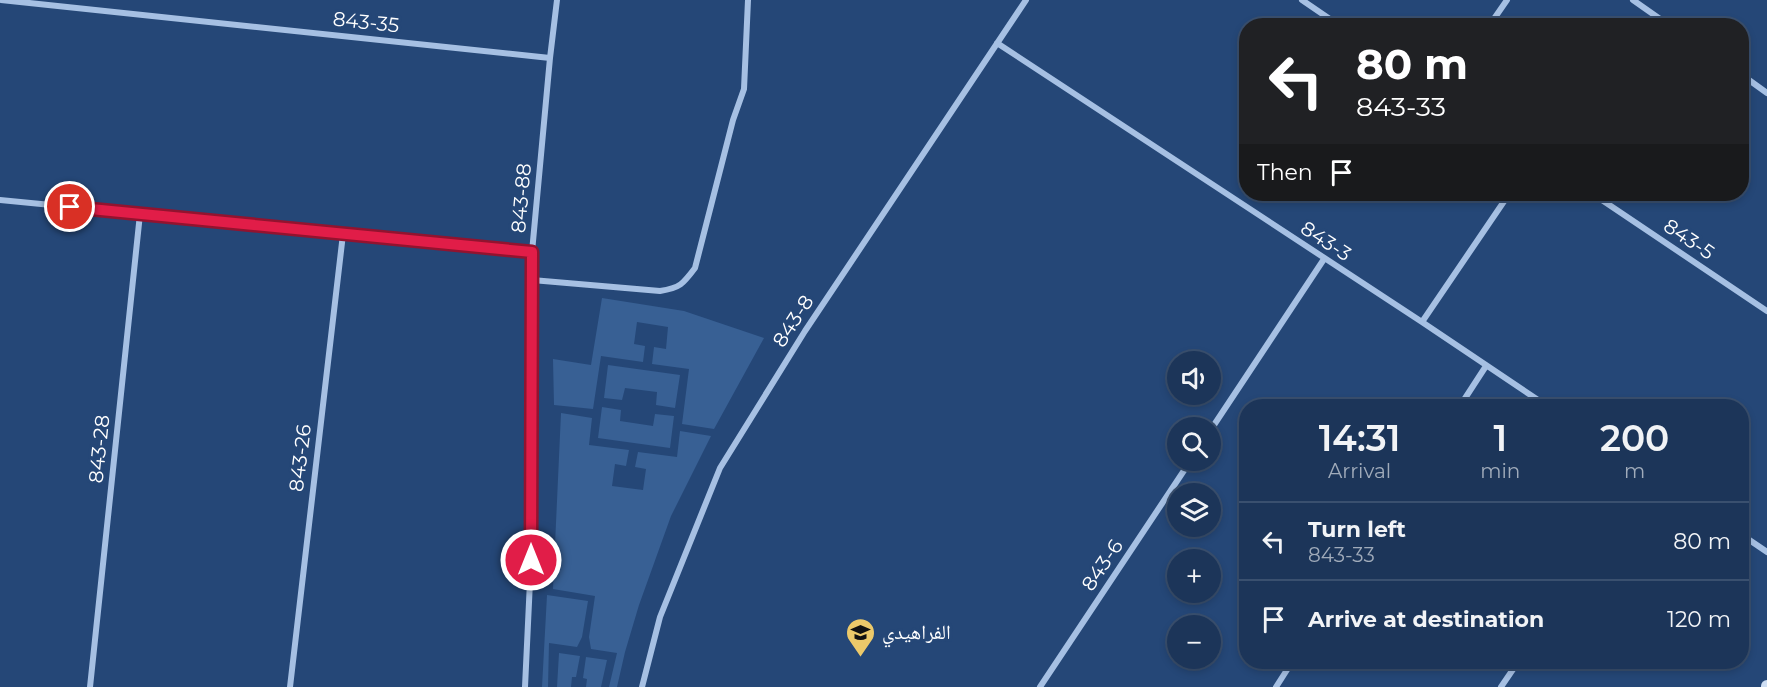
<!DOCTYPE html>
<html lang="en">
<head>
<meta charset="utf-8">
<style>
  :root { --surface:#1c3559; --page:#294062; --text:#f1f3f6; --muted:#a0abba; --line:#3a506f }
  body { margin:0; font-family:Montserrat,"Noto Naskh Arabic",sans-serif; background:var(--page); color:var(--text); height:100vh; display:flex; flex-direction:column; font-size:22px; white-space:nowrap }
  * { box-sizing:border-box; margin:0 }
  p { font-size:20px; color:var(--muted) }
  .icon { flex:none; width:33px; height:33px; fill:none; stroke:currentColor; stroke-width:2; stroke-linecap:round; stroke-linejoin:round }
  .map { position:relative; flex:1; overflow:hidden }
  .sheet { position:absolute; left:1239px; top:399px; width:510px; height:270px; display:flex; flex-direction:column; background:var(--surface); border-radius:24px; box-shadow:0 3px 9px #0003,0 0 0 2px var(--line) }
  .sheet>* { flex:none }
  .banner { position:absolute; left:1239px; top:18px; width:510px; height:183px; border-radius:24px; box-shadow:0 3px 9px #0003,0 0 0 2px var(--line); background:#202124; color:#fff; overflow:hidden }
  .fabs { position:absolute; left:1167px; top:351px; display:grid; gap:12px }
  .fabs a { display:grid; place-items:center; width:54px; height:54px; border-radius:50%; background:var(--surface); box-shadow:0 3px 9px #0003,0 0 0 2px var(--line); font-size:30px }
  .pin { position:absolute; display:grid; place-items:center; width:51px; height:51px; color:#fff; margin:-26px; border:3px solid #fff; border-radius:50%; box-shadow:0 2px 6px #0007 }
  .me { position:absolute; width:66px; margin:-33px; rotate:0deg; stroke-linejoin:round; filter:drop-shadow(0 0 4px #0008) }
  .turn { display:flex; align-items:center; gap:21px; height:126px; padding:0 18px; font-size:27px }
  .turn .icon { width:78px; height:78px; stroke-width:2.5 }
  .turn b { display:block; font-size:42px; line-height:51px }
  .then { display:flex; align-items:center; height:57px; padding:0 18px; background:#0003; gap:12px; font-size:22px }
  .eta { display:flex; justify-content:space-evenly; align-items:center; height:102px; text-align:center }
  .eta b { font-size:36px; font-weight:600; line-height:42px }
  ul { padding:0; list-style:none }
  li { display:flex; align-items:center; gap:18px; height:78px; padding:0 18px; border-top:2px solid var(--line) }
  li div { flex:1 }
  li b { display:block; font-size:22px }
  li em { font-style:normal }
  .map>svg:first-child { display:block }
  .green { fill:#386094 }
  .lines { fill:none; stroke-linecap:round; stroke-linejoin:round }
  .street { stroke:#a6c0e3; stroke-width:6 }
  .secondary { stroke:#cedef3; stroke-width:12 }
  .route-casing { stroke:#92132f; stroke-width:15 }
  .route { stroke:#e11d48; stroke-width:10 }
  .labels { text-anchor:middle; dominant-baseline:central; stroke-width:6; stroke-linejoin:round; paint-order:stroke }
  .street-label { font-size:20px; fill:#fff; stroke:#254777 }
  .poi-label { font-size:20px; fill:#fff; stroke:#254777; text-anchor:start }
</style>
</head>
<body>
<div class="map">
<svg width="1767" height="687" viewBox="0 0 1767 687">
  <rect width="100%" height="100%" fill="#254777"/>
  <path class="green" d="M602,298L684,311L764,338L714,429L682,424L689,369L652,364L654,347L666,349L668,327L637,322L634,344L645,346L643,362L601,356L593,409L554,405L553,359L591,365Z
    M608,365L680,375L675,408L656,405L657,392L625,388L622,400L604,398Z
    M602,407L621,410L620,421L653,426L655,414L674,416L670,448L598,438Z
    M561,413L592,418L589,445L629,450L626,466L615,464L612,486L643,490L646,469L635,467L638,452L677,457L680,431L711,436L671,516L639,605L625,652L617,687H609L617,653L591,649L589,637L595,596L553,589Z
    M547,595L588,601L582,637L577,647L549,643L548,687H542Z
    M559,653L580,656L576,677H572L571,687H557Z
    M586,657L607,660L601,687H586L587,679L583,678Z"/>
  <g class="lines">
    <path class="street" d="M1,0L550,58
      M1302,0L1340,26
      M1633,0L1670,26
      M1489,26L1507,0
      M997,43L1422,322L1547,406
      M1742,75L1767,93
      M1593,194L1767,311
      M0,200L532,252
      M532,280L660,291C680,288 683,284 695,268L733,120L744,89L748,0
      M1422,322L1509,194
      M1460,406L1486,366
      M1210,431L1324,259
      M1742,535L1767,552
      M90,687L140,214
      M290,687L343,234
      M525,687L531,560L532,252L550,58L557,0
      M642,687L660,617L720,468L805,331L1026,0
      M1040,687L1191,460
      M1276,687L1292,662
      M1501,687L1518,662"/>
    <path class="secondary" d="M1767,687V686"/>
  </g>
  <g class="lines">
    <defs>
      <path id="route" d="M70,207L532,252L531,560"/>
    </defs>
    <use href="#route" class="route-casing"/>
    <use href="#route" class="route"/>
  </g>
  <defs>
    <symbol id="school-pin" viewBox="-11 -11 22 30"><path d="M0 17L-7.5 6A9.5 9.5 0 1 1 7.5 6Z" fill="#ecc96a" stroke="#254777"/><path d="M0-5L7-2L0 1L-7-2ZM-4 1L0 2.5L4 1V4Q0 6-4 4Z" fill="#111"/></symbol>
  </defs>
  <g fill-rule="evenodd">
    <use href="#school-pin" x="844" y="616" width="33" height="45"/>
  </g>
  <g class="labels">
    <g class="street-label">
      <text transform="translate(366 22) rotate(6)">843-35</text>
      <text transform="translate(521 198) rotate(-85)">843-88</text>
      <text transform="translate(1689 239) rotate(34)">843-5</text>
      <text transform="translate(1326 241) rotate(33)">843-3</text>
      <text transform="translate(793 321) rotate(-57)">843-8</text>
      <text transform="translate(99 449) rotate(-84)">843-28</text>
      <text transform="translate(300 458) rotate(-83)">843-26</text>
      <text transform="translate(1102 565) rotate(-56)">843-6</text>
    </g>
    <g class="poi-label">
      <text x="882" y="632">الفراهيدي</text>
    </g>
  </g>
</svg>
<div class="fabs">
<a><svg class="icon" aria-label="sound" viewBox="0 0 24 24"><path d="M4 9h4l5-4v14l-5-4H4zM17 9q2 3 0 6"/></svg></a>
<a><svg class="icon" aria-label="search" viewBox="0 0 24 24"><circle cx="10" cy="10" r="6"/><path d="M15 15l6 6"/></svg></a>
<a><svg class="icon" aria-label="layers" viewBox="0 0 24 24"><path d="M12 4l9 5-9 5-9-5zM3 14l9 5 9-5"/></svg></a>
<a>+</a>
<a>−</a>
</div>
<div class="pin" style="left:70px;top:207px;background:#d93025"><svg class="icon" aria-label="arrive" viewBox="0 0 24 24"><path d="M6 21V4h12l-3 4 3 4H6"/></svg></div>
<svg class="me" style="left:531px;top:560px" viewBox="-20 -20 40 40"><circle r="17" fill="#e11d48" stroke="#fff" stroke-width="3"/><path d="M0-11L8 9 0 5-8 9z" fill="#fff"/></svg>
<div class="banner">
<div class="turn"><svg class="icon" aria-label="left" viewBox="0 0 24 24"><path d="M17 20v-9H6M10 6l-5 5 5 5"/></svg><div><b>80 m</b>843-33</div></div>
<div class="then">Then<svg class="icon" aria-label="arrive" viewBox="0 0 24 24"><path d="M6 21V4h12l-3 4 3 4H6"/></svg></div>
</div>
<section class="sheet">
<div class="eta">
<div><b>14:31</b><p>Arrival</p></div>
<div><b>1</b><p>min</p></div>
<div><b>200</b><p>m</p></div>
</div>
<ul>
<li><svg class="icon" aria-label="left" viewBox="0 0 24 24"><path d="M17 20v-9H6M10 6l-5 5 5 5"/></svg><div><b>Turn left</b><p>843-33</p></div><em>80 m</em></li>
<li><svg class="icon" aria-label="arrive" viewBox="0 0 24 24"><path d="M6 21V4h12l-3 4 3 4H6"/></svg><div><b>Arrive at destination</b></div><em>120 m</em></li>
</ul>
</section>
</div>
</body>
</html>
